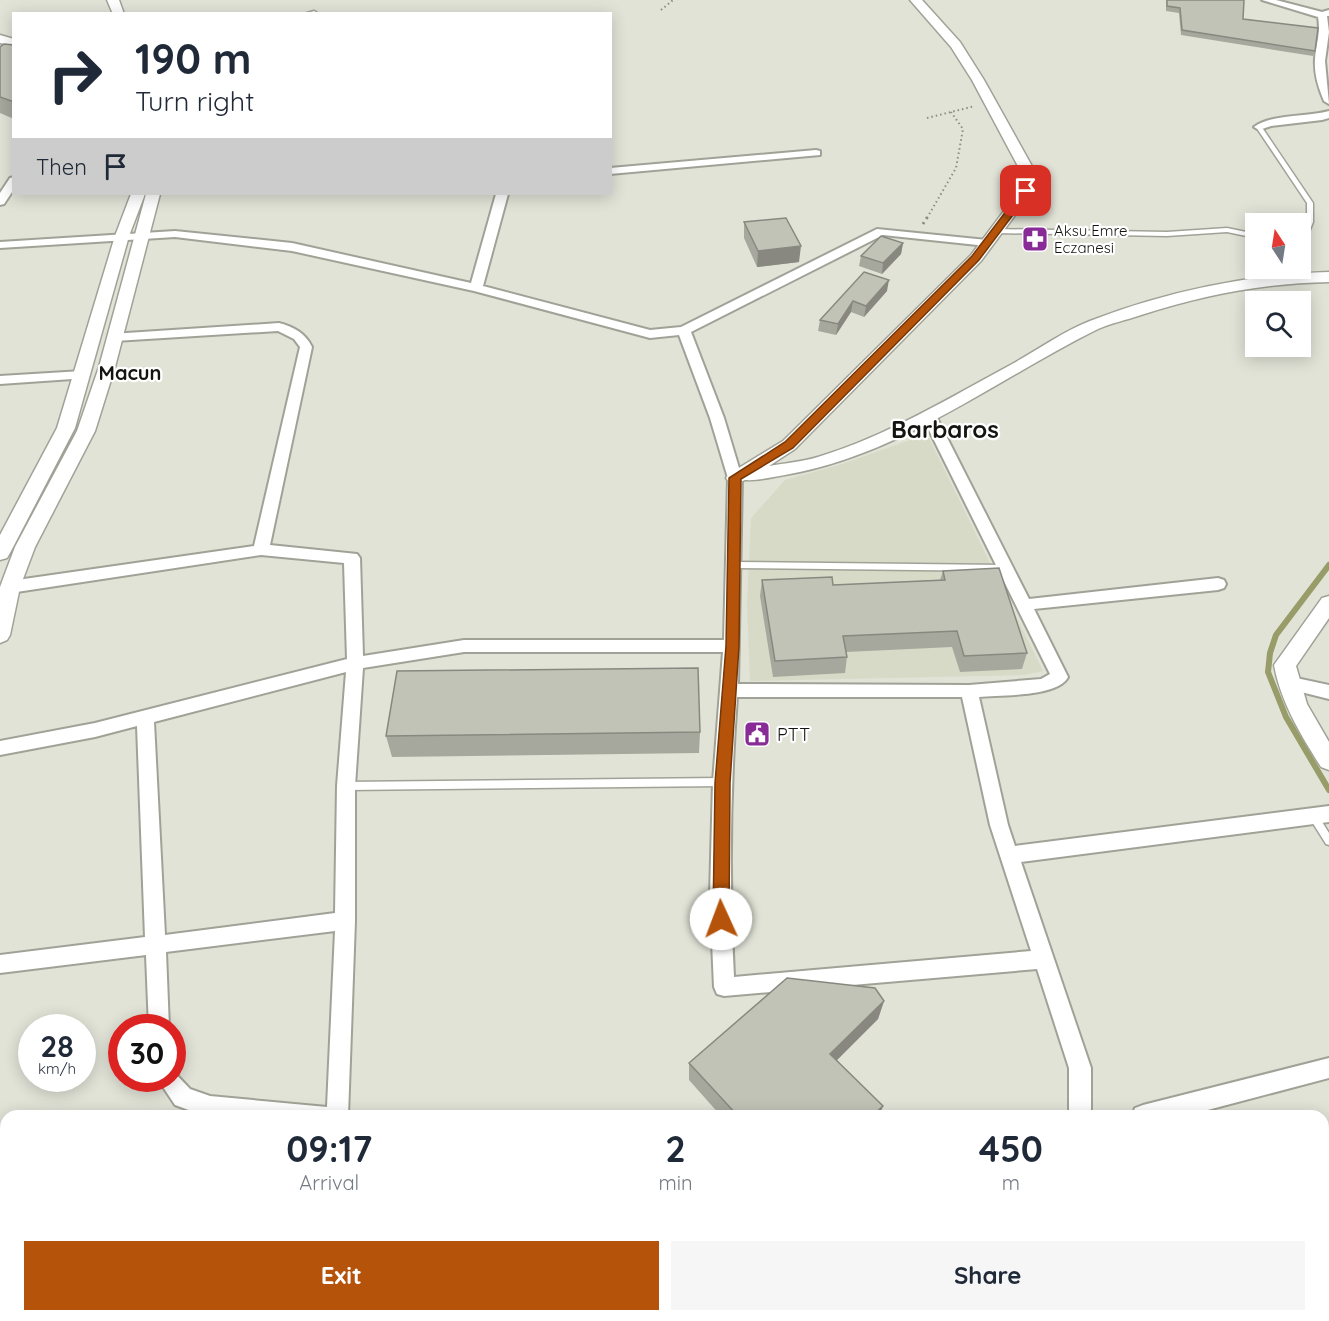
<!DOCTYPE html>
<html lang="en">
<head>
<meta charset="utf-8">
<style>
  :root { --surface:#fff; --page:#f6f6f7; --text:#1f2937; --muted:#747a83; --accent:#b45309 }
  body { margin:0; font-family:Quicksand,sans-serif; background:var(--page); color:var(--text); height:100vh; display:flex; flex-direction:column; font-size:22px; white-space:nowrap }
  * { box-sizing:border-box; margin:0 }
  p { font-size:20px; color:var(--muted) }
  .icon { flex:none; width:33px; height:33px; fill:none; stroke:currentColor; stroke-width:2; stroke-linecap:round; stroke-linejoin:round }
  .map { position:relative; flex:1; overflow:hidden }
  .panel { position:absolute; left:0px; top:1110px; width:1329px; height:212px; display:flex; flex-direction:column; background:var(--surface); border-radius:18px 18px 0 0; box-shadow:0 3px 15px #0003 }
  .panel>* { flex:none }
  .banner { position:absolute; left:12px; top:12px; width:600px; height:183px; border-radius:0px; box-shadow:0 3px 15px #0003; background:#fff; color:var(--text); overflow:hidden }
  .needle { width:39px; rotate:348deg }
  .fabs { position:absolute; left:1245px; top:213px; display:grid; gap:12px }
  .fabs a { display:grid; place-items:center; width:66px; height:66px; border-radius:0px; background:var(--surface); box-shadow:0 3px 15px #0003; font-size:30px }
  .speed { position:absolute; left:18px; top:1014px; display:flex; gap:12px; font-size:30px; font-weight:700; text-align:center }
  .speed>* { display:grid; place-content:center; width:78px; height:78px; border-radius:50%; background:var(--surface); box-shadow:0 3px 15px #0003; line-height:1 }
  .speed small { font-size:15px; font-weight:400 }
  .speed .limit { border:9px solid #d22; background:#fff; color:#111 }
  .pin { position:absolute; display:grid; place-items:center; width:51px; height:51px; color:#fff; margin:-26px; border-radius:12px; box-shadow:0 3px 9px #0006 }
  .me { position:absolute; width:66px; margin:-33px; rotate:358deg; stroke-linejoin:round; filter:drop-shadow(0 0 4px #0008) }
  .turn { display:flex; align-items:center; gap:21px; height:126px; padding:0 24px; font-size:27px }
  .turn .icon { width:78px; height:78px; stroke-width:2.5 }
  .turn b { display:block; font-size:42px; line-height:51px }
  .then { display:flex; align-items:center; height:57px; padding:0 24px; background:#0003; gap:12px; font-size:22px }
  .eta { display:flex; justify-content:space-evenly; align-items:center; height:102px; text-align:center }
  .eta b { font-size:36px; font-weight:700; line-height:42px }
  .primary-button { display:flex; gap:12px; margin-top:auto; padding:12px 24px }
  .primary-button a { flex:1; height:69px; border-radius:0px; background:var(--accent); color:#fff; font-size:24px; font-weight:700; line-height:69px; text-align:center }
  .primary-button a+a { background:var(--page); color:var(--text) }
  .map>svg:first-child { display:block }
  .built { fill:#d7dac6 }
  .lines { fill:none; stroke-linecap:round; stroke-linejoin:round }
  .stream { stroke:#989c69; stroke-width:6 }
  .service-casing { stroke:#a1a297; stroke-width:3 }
  .minor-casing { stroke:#a1a297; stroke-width:4 }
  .tertiary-casing { stroke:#a1a297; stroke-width:3 }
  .secondary-casing { stroke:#a1a297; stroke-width:3 }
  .trunk-casing { stroke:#a1a297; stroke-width:4 }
  .path-far1 { stroke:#8b8c84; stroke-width:2; stroke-dasharray:1.5 3; stroke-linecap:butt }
  .path { stroke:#8b8c84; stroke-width:3; stroke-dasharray:2 4; stroke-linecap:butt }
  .service { fill:#fff; fill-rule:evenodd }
  .minor { fill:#fff; fill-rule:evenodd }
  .tertiary { fill:#fff; fill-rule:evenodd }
  .secondary { fill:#fff; fill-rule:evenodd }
  .trunk { fill:#fff; fill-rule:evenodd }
  .wall { fill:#a7a89d }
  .shaded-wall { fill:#888880 }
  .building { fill:#c2c3b7; stroke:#888880; stroke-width:1.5 }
  .route { fill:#b45309; stroke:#753606; stroke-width:1.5 }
  .labels { text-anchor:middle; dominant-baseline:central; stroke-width:4.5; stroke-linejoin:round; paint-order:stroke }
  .far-poi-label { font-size:15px; fill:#141410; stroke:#fff; text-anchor:start }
  .poi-label { font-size:18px; fill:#141410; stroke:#fff; text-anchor:start }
  .far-district-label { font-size:20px; font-weight:bold; fill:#141410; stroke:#fff }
  .district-label { font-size:24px; font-weight:bold; fill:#141410; stroke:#fff }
</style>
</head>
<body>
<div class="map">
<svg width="1329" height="1321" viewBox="0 0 1329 1321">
  <rect width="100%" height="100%" fill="#e1e3d7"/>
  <path class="built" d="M927,434L1043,671L1024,675L750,681L747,604L751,518L785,480L839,465Z"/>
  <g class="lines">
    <path class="stream" d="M1329,565L1276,635L1270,653L1268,672L1286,717L1329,790"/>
    <defs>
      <path id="service" d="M314,11L316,12V13L304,14Z
        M1257,126H1261L1313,203V222L1302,250L1300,251V240L1307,222V203L1256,127Z
        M1227,228L1256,234V238L1227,232L1167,236L996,233L993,231L996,229L1167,232Z
        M1287,268H1293L1286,279H1282L1281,278Z
        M735,562L1004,565L1008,568L1004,571L735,568L731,565Z
        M722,778L725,779L726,782L725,785L722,786L346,790L343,789L342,786L343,783L346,782Z
        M1314,813L1317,814L1329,833V845L1326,844L1309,817L1311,814Z"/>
      <path id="minor" d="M1262,0H1276L1322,12L1329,10V16H1327L1329,32L1325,61L1329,104L1324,101C1318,87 1314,74 1315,59C1316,44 1321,32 1318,17Z
        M1329,111V118L1322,120L1271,126L1259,130L1254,127C1270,114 1308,117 1329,111Z
        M816,150L820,151V155L610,174V168Z
        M14,177V189L4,204L0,205V193L10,178Z
        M496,194H508L483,286L650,330L681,327L877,229L987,240L993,243L987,246L883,235L691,332L724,418L742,478L738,684L969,685L1041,679L1050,674L922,416L929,412L936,416L1029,599L1218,578L1224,580L1226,584L1224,588L1218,590L1034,609L1068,677C1058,697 1000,695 979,697L1008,825L1015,846L1329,806V822L1021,862L1091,1068V1116H1069V1068L1037,969L724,996L717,994L714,987L710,896L713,782L723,652H464L363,668L355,786V921L348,1116H205L175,1105L157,1078H172V1070L190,1089L210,1096L327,1107L335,931L166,952L169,1028H149L146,955L0,973V955L145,937L137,726L95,737L0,755V741L95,723L347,659L344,563L261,555L10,593L4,591L2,587L4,583L10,581L254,546L300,347L294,339L278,331L115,341L109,337L111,334L279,323C294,327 305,333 312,347L270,545L357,554L360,558L363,656L464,640H724L728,478L710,418L679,335L650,338L474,291L292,251L175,237L0,248V242L175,231L292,243L471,283ZM346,672L337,786L335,913L165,935L154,722ZM737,697H962L990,825L1031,951L734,977C729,883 730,790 737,697Z
        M82,371L89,375L87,378L0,384V376Z
        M1287,676L1329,685V699L1281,687L1279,682L1281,677Z
        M1329,1058V1078L1185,1116H1132L1135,1108L1143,1105Z
        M325,1316H349V1321H325Z"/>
      <path id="tertiary" d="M107,0H119L124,14H113Z
        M910,0H922L960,42L984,80L1033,168V191L981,261L795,449L769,466C785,463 802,462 818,457C887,436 951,397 1014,363C1039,349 1064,331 1090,321C1164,292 1249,274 1329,272V282C1264,283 1203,295 1141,315C1127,320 1111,323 1098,329C995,380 901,455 785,475C772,477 757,481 745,480L735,484L729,482L726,478L729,474L783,441L971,255L1019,191V168L972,80L951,47Z
        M0,35L14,39V46L0,43Z
        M131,194H145L129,236L75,428L10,553L7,558L0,560V535L57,428L115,236Z
        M146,194H160L115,367L95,431L35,547L20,587L10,635L7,640L0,643V587L15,547L77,431L99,367Z
        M1329,596V618L1296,666L1307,704L1329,742V770L1321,767C1301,735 1281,703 1274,665L1322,598Z
        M0,1281L6,1283V1316H46L48,1321H11L9,1318L0,1317Z"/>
      <path id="secondary" d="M1329,1235V1269L1323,1270V1236Z
        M621,1316H710L707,1321H618Z"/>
      <path id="trunk" d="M1329,1300V1321H1307L1309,1316H1323V1302Z"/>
    </defs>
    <use href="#service" class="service-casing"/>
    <use href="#minor" class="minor-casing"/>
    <use href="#tertiary" class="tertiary-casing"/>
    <use href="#secondary" class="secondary-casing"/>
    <use href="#trunk" class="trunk-casing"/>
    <path class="path-far1" d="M661,10L673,0
      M927,118L975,106
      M927,218L956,168L963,129L951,112"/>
    <path class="path" d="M923,224L928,216"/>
    <use href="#service" class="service"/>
    <use href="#minor" class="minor"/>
    <use href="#tertiary" class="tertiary"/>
    <use href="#secondary" class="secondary"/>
    <use href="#trunk" class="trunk"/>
  </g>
  <path class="wall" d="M1166,0H1244L1243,19L1315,51L1313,56L1181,35L1179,13L1166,11Z
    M14,45V119L0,113V47Z
    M744,222L799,262L757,267L744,238Z
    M903,243L901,254L882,274L859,266L861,256Z
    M864,272L887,291L864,317L851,312L836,335L818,331L820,320Z
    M943,571L1027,653L1022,669L960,672L952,647L846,652L847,657L845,673L773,677L760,596L762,580L833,585L940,580Z
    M700,732L699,753L392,757L386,736Z
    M884,1001L878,1019L837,1060L879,1116H721L689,1080V1063Z"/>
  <path class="shaded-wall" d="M903,243L901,254L882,274L883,263Z
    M801,246L799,262L757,267L758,251Z
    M889,280L887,291L864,317L866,306Z
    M853,301L851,312L836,335L838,324Z
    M884,1001L878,1019L826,1071L830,1054Z
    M883,1106L879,1116H872Z"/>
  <path class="building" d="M1167,0H1244L1243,19L1318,28L1315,51L1182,30L1180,8L1167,6Z
    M4,44L14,45V102L0,97V47Z
    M786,218L801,246L758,251L744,222Z
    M881,236L903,243L883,263L861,256Z
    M864,272L889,280L866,306L853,301L838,324L820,320Z
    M999,568L1027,653L964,656L957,631L843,636L847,657L775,661L762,580L832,577L833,585L945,580L943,571Z
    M698,668L700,732L386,736L397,671Z
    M787,978L875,988L884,1001L830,1054L883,1106L872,1116H738L689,1063Z"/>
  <path class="route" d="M1023,189L1031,191L979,260L793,448L741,479L739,646L730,783L729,919L727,924L721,926L715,924L713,919L715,783L726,646L729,478L785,442L972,256Z"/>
  <defs>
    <symbol id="pharmacy-square" viewBox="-11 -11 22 22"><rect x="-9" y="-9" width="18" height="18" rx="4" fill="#892b96" stroke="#fff"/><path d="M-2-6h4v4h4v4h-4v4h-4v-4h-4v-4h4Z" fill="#fff"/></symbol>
    <symbol id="civic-square" viewBox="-11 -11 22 22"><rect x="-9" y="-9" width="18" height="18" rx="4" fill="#892b96" stroke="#fff"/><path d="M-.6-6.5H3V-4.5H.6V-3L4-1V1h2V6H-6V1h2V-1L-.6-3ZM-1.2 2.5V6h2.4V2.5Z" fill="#fff"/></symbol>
  </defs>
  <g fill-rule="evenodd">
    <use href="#pharmacy-square" x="1020" y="224" width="30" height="30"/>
    <use href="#civic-square" x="742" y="719" width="30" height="30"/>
  </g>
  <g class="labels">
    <g class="far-poi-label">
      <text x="1054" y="230">Aksu Emre<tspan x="1054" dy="17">Eczanesi</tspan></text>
    </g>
    <g class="poi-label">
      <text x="777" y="734">PTT</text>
    </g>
    <g class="far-district-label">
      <text x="130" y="372">Macun</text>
    </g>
    <g class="district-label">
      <text x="945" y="429">Barbaros</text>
    </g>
  </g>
</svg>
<div class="fabs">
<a><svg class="needle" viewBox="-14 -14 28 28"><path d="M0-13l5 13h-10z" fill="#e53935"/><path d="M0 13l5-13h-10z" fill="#747a83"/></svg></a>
<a><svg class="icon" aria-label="search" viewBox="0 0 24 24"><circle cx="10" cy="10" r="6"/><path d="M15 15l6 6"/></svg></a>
</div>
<div class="speed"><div>28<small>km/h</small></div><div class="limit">30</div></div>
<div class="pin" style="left:1026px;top:191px;background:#d93025"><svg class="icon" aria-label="arrive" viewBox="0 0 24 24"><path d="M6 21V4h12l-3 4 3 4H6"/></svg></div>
<svg class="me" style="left:721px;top:919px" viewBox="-20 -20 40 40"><circle r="19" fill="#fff"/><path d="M0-13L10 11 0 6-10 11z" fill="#b45309"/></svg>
<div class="banner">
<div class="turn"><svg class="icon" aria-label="right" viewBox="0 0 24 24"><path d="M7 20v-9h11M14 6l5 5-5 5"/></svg><div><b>190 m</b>Turn right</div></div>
<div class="then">Then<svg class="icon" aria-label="arrive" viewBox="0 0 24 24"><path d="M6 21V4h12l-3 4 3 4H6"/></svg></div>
</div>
<section class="panel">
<div class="eta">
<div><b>09:17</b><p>Arrival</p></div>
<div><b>2</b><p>min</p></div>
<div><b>450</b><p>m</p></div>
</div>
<div class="primary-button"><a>Exit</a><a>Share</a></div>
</section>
</div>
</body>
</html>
